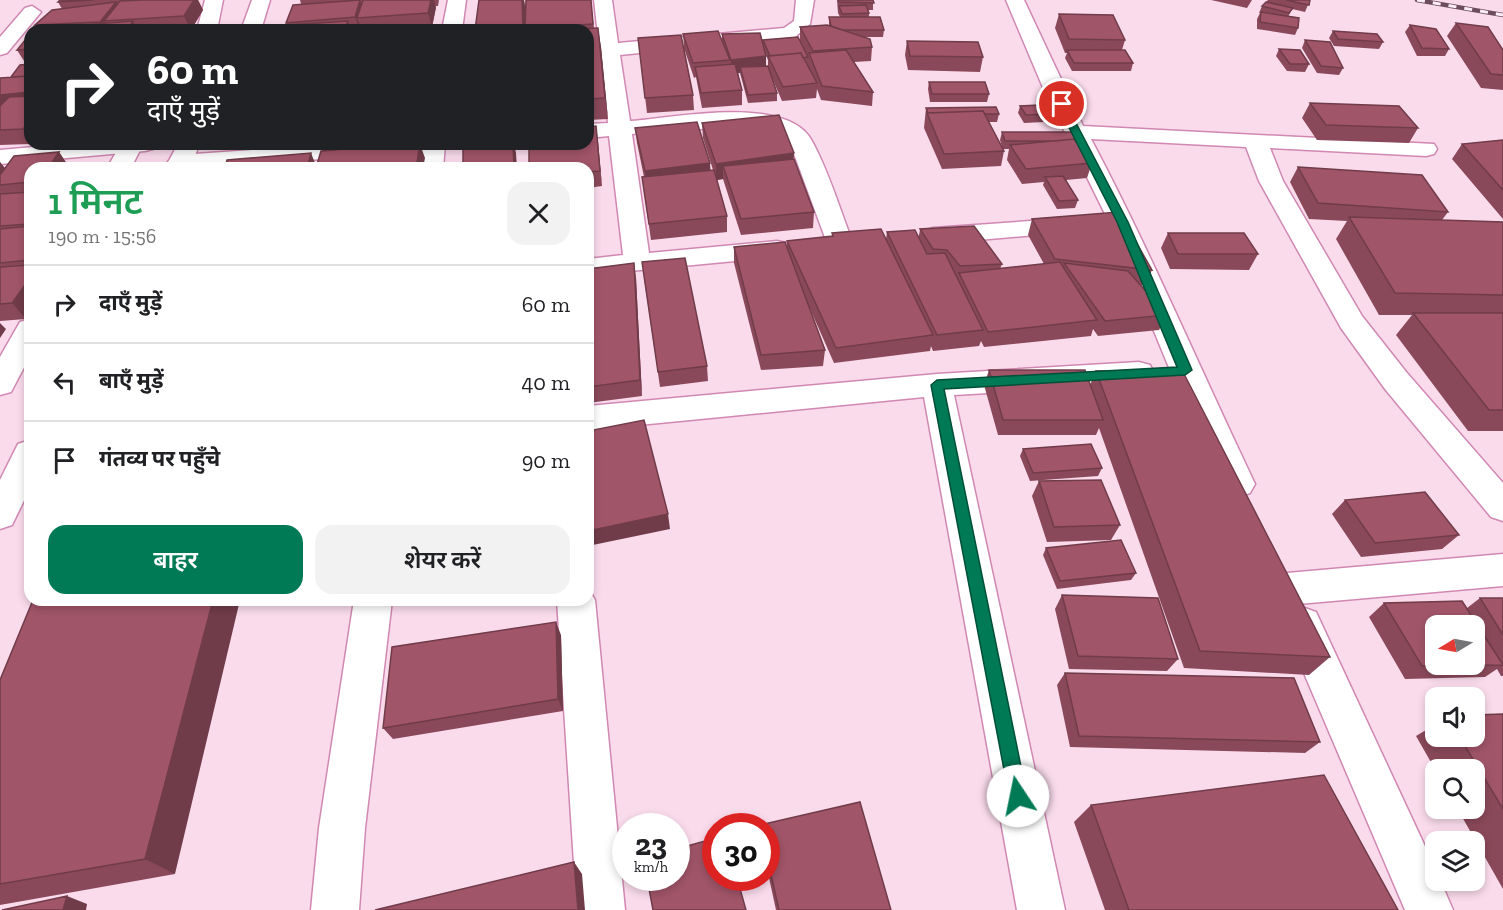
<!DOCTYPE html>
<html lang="hi">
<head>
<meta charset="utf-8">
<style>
  :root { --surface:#fff; --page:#f2f2f2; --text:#202124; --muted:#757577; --line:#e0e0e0; --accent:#007955 }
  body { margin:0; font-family:"Zilla Slab","Noto Sans Devanagari",serif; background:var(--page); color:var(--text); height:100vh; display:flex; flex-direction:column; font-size:22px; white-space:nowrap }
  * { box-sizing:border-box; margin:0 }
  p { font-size:20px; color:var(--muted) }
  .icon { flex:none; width:33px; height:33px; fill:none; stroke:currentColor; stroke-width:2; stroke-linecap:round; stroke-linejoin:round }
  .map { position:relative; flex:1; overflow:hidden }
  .sheet { position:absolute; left:24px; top:162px; width:570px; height:444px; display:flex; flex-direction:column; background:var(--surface); border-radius:18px; box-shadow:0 3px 9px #0003 }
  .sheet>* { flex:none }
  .hud { position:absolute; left:24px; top:24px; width:570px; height:126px; border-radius:18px; box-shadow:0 3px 9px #0003; background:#202124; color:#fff; overflow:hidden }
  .needle { width:39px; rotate:260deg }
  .tools { position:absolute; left:1425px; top:615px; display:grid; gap:12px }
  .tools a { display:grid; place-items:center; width:60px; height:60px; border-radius:12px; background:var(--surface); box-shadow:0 3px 9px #0003; font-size:30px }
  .speed { position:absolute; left:612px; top:813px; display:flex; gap:12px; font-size:30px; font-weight:700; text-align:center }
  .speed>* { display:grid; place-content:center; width:78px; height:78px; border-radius:50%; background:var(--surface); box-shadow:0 3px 9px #0003; line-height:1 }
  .speed small { font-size:15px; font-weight:400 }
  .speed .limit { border:9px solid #d22; background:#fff; color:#111 }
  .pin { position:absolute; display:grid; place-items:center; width:51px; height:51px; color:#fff; margin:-26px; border:3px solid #fff; border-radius:50%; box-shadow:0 2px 6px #0007 }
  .me { position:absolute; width:66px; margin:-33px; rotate:349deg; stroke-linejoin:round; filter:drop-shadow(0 0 4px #0008) }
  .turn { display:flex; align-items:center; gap:21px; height:126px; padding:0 24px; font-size:27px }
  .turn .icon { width:78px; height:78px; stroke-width:2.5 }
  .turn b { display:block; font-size:42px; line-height:51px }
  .round { display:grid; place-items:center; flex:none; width:63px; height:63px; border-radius:18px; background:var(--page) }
  .summary { display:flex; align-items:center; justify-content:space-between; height:102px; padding:0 24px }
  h1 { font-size:36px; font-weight:600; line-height:45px; color:#1e9e55 }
  .action { display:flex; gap:12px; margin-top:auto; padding:12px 24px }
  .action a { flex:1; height:69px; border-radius:18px; background:var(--accent); color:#fff; font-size:24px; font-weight:600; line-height:69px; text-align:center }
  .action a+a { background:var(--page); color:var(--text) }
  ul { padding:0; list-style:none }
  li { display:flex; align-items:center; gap:18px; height:78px; padding:0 24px; border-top:2px solid var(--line) }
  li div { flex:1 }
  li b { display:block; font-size:22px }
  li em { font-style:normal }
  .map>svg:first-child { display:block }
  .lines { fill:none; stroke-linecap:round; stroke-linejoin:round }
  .minor-casing { stroke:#d088b2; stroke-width:3 }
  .major-casing { stroke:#d088b2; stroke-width:3 }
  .minor { fill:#fff; fill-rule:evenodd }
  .major { fill:#fff; fill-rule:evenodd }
  .rail-casing { stroke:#6c4d5e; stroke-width:4.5 }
  .rail { stroke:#fdedf6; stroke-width:3; stroke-dasharray:8; stroke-linecap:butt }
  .wall { fill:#8a495a; fill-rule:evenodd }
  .shaded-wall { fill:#713c4a }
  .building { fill:#a15569; stroke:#713c4a; stroke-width:1.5; fill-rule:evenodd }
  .route { fill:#007955; stroke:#004f37; stroke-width:1.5 }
</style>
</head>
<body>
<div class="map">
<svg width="1503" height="910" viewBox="0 0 1503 910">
  <rect width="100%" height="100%" fill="#fadbec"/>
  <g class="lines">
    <defs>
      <path id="minor" d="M448,0H466L462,30H442Z
        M594,0H612L618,43L784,28L794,21L796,0H814L810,24L795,37L620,55L630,121C675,118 787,94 812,141C829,172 840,210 853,243L849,249L840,251L831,249L827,243L790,143L773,129L755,125L632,134L649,253L777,241L786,243L790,249L786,255L777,257L588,275V259L623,255L609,136L588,138V124L608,123Z
        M1006,0H1024L1083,126L1434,144L1437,149L1434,154L1426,156L1270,148L1283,181L1362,316L1407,373L1503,483V521L1491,517L1385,389L1341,328L1259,181L1246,147L1091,139C1151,252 1200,369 1255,484L1250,493L1238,497L1226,493L1170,370L1109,222L1044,90Z
        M32,6L41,12L7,53L0,55V37L25,8Z
        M68,144H156L153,149L145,151L0,164V150Z
        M337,144H445L443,168H419L422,152L194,168H176L168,162L172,157L180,155Z
        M1073,218L1082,221L1086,226L1082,231L933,244L924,241L920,236L924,231L933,228Z
        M1139,362L1150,365L1154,373L1150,381L1139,384L954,395L1065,910H1017L924,397L588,430V406L937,374Z
        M1503,554V586L1287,605L1274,600L1268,589L1274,578L1287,573Z
        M588,588L595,600L625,910H577L557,600H588Z
        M354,600H392L365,828L359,910H311L319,828Z
        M1302,607L1316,612L1436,870V880H1440L1453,910H1405L1283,624L1288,612Z"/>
      <path id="major" d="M205,0H223L217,30H197Z
        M252,0H270L261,30H241Z
        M121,144H143L131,168H107Z
        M178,144H200L189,168H165Z
        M30,319V356L11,392L0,395V357L20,322Z
        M30,440V488L12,525L0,529V480L18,444Z"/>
    </defs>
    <use href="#minor" class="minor-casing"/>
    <use href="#major" class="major-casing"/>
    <use href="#minor" class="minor"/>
    <use href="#major" class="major"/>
    <defs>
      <path id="rail" d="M1417,0L1503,15"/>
    </defs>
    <use href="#rail" class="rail-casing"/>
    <use href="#rail" class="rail"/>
  </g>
  <path class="wall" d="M60,0H198L203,10L191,30H33L37,28L35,25L62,9L58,2Z
    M300,0H439L438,6H436L432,27L391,30H361V28L360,30H286L288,26L286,23L301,4Z
    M479,0H524L525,20L591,0L594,28L601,47L608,119L588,120V30H475Z
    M837,0H873V10H868L869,13V17L884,30L883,37H865L872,47L871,61L854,62L873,92L872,106L821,100L817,89L816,98L782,101L773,80L777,93V101L748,103L740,73H738L742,90V105L702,108L696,77L694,78L684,48L693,95L694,110L647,113L638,38L684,48L683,34L722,40V34L763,44V40H800V27L829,26V17H840L838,13ZM766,55L768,60V67L766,66Z
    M1211,0H1252L1247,8Z
    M1268,0H1310L1305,12L1292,9L1288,17L1298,28L1295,35L1257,29V19L1260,13H1259L1262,6Z
    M1059,14L1125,40L1122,50L1133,63L1131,71H1072L1065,58L1067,53H1065L1055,28Z
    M1456,23L1503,50V90L1481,88L1447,36Z
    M1410,25L1449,49L1445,56H1417L1405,32Z
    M1333,31L1383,42L1379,49L1334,46L1329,38Z
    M30,34V64H26L17,50Z
    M1305,40L1343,68L1339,75L1317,73L1302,48Z
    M907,41L983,57L980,72L908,70L905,55Z
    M1279,49L1309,64L1305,72L1287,71L1276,56Z
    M30,64V144L0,145V78L11,77Z
    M929,82L989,94L987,102H930L928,89Z
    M1310,103L1418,128L1409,143L1317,140L1302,118Z
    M1020,106L1067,113L1065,121L1024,123L1018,113Z
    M926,108L999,114L997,122H989L1002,147L1000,140L1002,132L1083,141L1081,148L1092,163L1087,178L1066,180L1078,200L1075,208L1057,209L1043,185L1044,182L1022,184L1007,160L1009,149H1003L1004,151L1001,166L942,169L924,128Z
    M702,123L794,153L793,159L814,212L813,228L741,235L723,179L717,180L727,216V232L651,240L642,177H644L637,143L635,128L711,171L713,170L703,138Z
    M596,126L602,186L588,188V168Z
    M1503,140V219L1452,159L1462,144Z
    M59,152L69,167V168H30V312L26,319L0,321V162L5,168Z
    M1298,167L1448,212L1442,220L1503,222V431H1468L1396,335L1412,315H1379L1336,239L1347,221L1309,219L1290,182Z
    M1032,219L1152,270L1145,285H1141L1167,315L1159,330L1098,336L1093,329L1091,336L984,347L981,341L979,346L933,351L931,346L930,351L834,363L807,302L825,350L823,366L761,370L734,263V247H787V241L832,236V233L886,239L887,232L919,236L920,229L1002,264L1000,269L1044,264L1028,235Z
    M1168,233L1258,254L1249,270L1170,269L1161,248Z
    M588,269L636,278L642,396L588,403Z
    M644,278L707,366L708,381L660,387Z
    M989,370L1090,385L1096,371L1330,657L1309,675L1184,668L1099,428L1096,435H998L984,385Z
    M1023,449L1102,468L1098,476L1030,481L1020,456Z
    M1039,481L1120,525L1111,540L1047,542L1032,496Z
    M1345,500L1459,535L1442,549L1361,557L1332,514Z
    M1046,548L1136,573L1131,580L1057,589L1043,555Z
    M1062,595L1178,659L1167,671L1069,669L1055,609Z
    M1480,598H1503V676H1501L1497,669L1485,677L1405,679L1369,617L1384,603L1467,608Z
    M561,635L563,711L393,739L383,728Z
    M1065,673L1320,742L1305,753L1070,747L1057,685Z
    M0,680L175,874L0,905Z
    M1503,714V889L1457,808H1474V770H1436V771L1416,736L1436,724V736H1474Z
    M1091,805L1398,910H1105L1074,822Z
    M766,826L891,910H776L766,864Z"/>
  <path class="shaded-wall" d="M194,0H198L203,10L191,30L184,16Z
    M360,0L364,13L357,18L361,28L360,30L355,17Z
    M431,0H434L436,8L432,27L428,13Z
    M522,0H524L525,5V30H523Z
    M116,2L123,15L104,21L110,30H105L100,22Z
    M133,21L137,30H127Z
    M348,21L351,30H344Z
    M598,28L601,47L608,119L605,98Z
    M766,56V70L740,67V73L731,74V60Z
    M30,92V108L0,111V95Z
    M30,121V138L23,129Z
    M596,126L598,141L602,186L600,171Z
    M420,144L425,158L423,168H416Z
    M513,144H514L516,153L517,168H514Z
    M59,152L69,167V168H48Z
    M311,153L317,168H307Z
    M794,153L793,168L723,166V179L716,180V164Z
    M0,162L11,177L0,185Z
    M710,163L711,178L646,186L645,171Z
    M634,263L636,278L642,396L640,380Z
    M30,278V312L26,319L12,303Z
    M0,323L6,329L0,338Z
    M668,514L670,529L588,546V531Z
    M213,600H240L175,874L145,859Z
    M556,622L561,635L563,711L558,699Z
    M574,862L582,874L585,910H578Z
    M67,896L87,904L86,910H63Z"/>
  <path class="building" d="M60,0H93L58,2Z
    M143,0H194L184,16L104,21L120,1Z
    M360,0L355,17L286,23L293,5Z
    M363,0H431L428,13L357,18Z
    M479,0H522L523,30H475Z
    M526,0H591L593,24L525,29Z
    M838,0H873L874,3L839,2Z
    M1286,0H1310L1309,5Z
    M116,2L100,22L35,25L52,10Z
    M1266,2L1293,8L1289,13L1262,6Z
    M866,5L869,13L842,14L839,6Z
    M1261,12L1299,18L1298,28L1260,22Z
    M1059,14L1113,15L1125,40L1069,39Z
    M829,17H880L884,30H843L831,26Z
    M133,21L127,30H33L34,29Z
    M348,21L344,30H286L289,25Z
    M1456,23L1488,27L1503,50V75L1491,74Z
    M827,25L870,39L872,47L813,51L800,27Z
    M1410,25L1436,29L1449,49L1422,48Z
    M598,28L605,98L588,99V30H557Z
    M718,31L730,60L693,63L683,34Z
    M1333,31L1377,34L1383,42L1338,39Z
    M760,33L766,56L731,60L722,34Z
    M30,34V49L17,50Z
    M681,35L693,95L645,98L638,38Z
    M798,37L808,57L803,58L801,53L770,56L763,40Z
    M1305,40L1330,42L1343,68L1321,66Z
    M907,41L978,42L983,57L910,56Z
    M1279,49L1300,50L1309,64H1290Z
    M846,50L873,92L822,86L809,53Z
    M1067,50H1125L1133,63H1074Z
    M801,53L817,83L783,87L768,56Z
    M30,64V76L11,77L20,65Z
    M735,64L742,90L701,93L695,67Z
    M768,66L777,93L748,95L740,67Z
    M30,76V92L0,95V78Z
    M929,82H985L989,94H932Z
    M30,96V121L23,129L0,130V106L9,97Z
    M1310,103L1399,106L1418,128L1326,125Z
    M1061,104L1067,113L1026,115L1020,106Z
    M996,107L999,114H985L983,111L928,113L926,108Z
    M983,111L1004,151L944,154L927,113Z
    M779,115L794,153L716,164L702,123Z
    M697,122L710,163L645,171L635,128Z
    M596,126L600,171L588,172V168H529V144H588V127Z
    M1002,132H1079L1083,141H1075L1074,139L1055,141H1005Z
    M1074,139L1092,163L1026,169L1010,145Z
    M1503,140V190L1462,144Z
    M403,144H420L416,168H316L321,151Z
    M463,144H513L514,168H463Z
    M59,152L48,168H30V182L0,185V175L14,156Z
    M311,153L307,168H225L227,160Z
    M794,159L814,212L741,219L723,166Z
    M1298,167L1422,175L1448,212L1318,203Z
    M714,170L727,216L649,224L642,177Z
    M1063,176L1078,200L1059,201L1045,177Z
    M30,192V224L0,226V194Z
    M1119,212L1152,270L1055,259L1032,219Z
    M1349,217L1503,222V295L1395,293Z
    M30,226V260L0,263V229Z
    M974,226L1002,264L960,266L947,250L933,249L920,229Z
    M881,229L933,335L836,348L787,241L833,236L832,233Z
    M915,230L927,254L945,253L983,330L937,335L887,232Z
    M1168,233H1244L1258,254H1178Z
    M785,242L825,350L761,355L734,247Z
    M685,258L707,366L658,372L642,262Z
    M1060,262L1097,320L988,332L959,273Z
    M634,263L640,380L588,387V269Z
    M1064,263L1128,271L1167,315L1105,321Z
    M30,265V278L12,303L0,304V267Z
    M1413,313H1503V410H1489Z
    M989,370H1085L1103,420H1003Z
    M1182,370L1330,657L1200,651L1096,371Z
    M644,420L668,514L588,531V431Z
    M1091,444L1102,468L1033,473L1023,449Z
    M1101,480L1120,525L1054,527L1039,481Z
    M1425,492L1459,535L1375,543L1345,500Z
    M1121,540L1136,573L1060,581L1046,548Z
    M1062,595L1158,598L1178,659L1078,656Z
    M1480,598H1503V635Z
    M33,600H213L145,859L0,884V680Z
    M1462,601L1503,665L1422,666L1384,603ZM1436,626H1474V664H1436Z
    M556,622L558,699L383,728L392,647Z
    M1065,673L1294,678L1320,742L1079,736Z
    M1503,714V809L1459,736H1474V715Z
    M1324,775L1398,910H1129L1091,805Z
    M860,802L891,910H779L766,853V826H761L760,825Z
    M716,838V878H737L746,910H653L647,878H676V849Z
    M574,862L578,910H375Z
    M67,896L63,910H2Z"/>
  <path class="route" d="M1062,101L1066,104L1128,222L1192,370L1185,375L944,389L1027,796L1025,802L1018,805L1012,802L1009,796L931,385L937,380L1177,367L1117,222L1057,104Z"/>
</svg>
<div class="tools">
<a><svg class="needle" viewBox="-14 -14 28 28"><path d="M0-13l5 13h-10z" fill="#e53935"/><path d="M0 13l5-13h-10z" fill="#757577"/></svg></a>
<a><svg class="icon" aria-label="sound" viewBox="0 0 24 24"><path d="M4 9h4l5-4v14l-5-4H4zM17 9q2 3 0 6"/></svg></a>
<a><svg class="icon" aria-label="search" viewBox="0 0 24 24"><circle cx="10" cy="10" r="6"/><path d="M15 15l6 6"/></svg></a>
<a><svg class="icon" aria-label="layers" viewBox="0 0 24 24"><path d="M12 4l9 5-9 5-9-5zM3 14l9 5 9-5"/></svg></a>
</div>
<div class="speed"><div>23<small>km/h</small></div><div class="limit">30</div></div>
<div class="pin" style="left:1062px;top:104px;background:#d93025"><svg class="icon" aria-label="arrive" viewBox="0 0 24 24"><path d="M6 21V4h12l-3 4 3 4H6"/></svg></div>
<svg class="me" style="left:1018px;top:796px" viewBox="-20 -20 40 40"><circle r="19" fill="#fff"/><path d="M0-13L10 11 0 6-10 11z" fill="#007955"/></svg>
<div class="hud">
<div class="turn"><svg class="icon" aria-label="right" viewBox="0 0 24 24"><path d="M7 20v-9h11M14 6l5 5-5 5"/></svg><div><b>60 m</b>दाएँ मुड़ें</div></div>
</div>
<section class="sheet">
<div class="summary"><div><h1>1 मिनट</h1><p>190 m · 15:56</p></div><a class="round"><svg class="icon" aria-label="close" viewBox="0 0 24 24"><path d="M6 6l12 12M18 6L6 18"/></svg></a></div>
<ul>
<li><svg class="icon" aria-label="right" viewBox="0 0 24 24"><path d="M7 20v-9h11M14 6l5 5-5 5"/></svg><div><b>दाएँ मुड़ें</b></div><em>60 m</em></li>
<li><svg class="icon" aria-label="left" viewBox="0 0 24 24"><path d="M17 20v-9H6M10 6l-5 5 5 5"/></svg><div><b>बाएँ मुड़ें</b></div><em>40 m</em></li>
<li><svg class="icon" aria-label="arrive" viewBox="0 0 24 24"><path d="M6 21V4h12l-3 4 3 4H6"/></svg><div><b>गंतव्य पर पहुँचे</b></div><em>90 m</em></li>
</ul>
<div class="action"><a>बाहर</a><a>शेयर करें</a></div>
</section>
</div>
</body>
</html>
